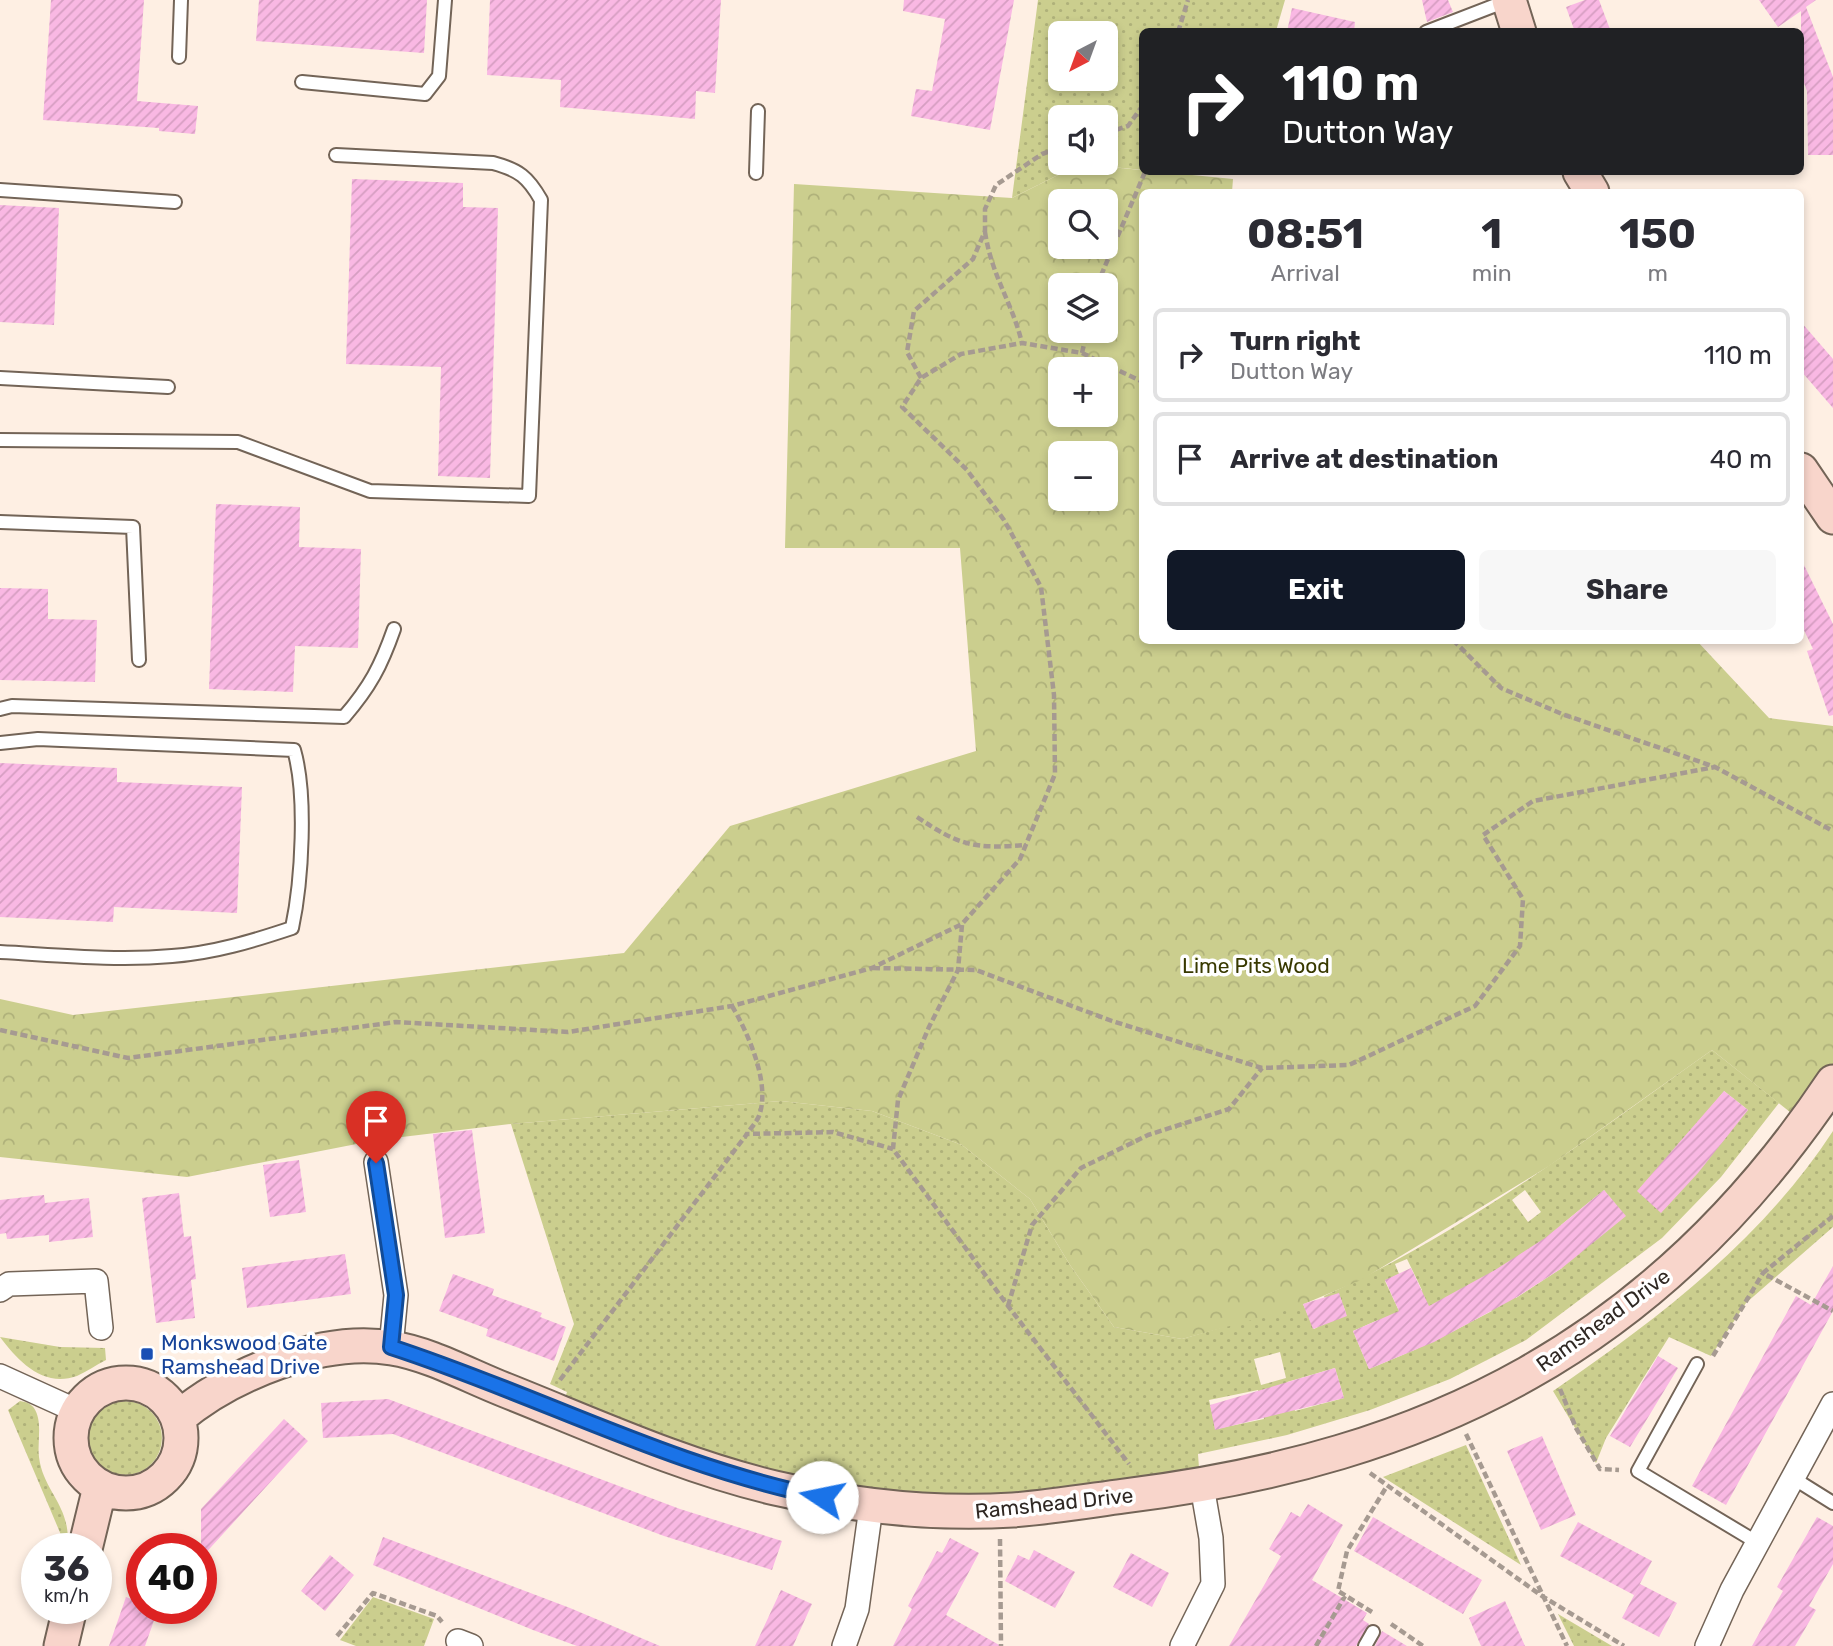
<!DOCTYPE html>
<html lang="en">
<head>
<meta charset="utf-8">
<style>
  :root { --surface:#fff; --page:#f7f7f7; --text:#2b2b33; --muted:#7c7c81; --line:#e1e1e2; --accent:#111827 }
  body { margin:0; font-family:Rubik,sans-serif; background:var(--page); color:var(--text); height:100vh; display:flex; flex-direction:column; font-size:26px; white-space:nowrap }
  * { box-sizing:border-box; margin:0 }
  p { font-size:23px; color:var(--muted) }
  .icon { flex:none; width:38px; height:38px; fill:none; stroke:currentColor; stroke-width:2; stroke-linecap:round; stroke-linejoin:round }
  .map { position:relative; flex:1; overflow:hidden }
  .details { position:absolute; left:1139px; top:189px; width:665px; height:455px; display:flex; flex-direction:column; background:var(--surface); border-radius:10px; box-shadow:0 4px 10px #0003 }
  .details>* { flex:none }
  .banner { position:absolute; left:1139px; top:28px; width:665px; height:147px; border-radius:10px; box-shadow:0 4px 10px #0003; background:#202124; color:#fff; overflow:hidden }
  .needle { width:46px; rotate:221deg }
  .fabs { position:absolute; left:1048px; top:21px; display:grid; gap:14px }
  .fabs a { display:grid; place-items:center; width:70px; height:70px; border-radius:10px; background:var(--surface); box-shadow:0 4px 10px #0003; font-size:35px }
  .speed { position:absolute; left:21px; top:1533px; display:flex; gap:14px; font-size:35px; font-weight:700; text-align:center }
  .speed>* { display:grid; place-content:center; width:91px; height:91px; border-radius:50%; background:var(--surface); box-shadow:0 4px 10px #0003; line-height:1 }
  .speed small { font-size:18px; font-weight:400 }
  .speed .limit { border:10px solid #d22; background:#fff; color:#111 }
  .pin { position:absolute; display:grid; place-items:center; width:60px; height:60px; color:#fff; margin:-72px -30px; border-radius:50% 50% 50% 0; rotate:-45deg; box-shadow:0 0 7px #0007 }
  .pin .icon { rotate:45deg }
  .me { position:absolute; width:77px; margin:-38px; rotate:281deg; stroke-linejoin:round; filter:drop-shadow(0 0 5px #0008) }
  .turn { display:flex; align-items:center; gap:24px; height:147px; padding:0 28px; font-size:32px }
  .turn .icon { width:91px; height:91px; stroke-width:2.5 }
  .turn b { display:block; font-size:49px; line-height:60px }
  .eta { display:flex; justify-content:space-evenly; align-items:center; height:119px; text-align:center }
  .eta b { font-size:42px; font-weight:700; line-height:49px }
  .button { display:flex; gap:14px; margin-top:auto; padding:14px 28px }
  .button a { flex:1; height:80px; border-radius:10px; background:var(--accent); color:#fff; font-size:28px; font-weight:700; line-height:80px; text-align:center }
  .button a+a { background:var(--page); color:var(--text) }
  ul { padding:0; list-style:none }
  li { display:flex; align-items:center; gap:21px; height:94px; margin:0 14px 10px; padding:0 14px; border:4px solid var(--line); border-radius:10px }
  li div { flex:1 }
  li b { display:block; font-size:26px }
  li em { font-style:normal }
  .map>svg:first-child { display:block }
  .grass { fill:url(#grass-dots); fill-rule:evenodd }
  .forest { fill:url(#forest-crowns); fill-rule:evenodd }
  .building { fill:url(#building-hatch) }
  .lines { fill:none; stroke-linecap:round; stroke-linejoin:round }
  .lane-casing { stroke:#736457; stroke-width:16 }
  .street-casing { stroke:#736457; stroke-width:26 }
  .secondary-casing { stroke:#736457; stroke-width:37 }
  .path { stroke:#a69a91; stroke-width:4.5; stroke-dasharray:7 3.5; stroke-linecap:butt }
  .lane { stroke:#fff; stroke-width:12 }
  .street { stroke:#fff; stroke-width:23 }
  .secondary { stroke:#f8d5cb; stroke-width:33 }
  .route-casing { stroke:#114b97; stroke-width:18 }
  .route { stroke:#1a73e8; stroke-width:12 }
  .transit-dot { fill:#1a4fb4; stroke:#fff; stroke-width:2.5 }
  .labels { text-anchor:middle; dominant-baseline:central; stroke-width:7; stroke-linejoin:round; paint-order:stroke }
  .park-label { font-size:21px; fill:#383900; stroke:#fff }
  .street-label { font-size:21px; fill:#2f2823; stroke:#fff }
  .transit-label { font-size:21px; fill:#164399; stroke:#fff; text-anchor:start }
</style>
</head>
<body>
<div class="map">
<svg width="1833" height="1646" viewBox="0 0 1833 1646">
  <defs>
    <pattern id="grass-dots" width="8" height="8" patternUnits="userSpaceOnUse" patternTransform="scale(1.75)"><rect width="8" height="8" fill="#cbce8e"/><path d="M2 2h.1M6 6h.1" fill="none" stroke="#afb17a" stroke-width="1.8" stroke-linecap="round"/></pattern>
    <pattern id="forest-crowns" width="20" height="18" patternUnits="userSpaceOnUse" patternTransform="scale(1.75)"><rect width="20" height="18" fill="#cbce8e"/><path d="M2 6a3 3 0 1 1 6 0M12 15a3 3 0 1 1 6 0" fill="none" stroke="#afb17a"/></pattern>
    <pattern id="building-hatch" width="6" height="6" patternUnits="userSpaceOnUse" patternTransform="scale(1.75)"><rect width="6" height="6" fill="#f9b8e3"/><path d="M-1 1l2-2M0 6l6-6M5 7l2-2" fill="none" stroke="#d69ec2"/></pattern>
  </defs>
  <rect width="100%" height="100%" fill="#feefe3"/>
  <path class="grass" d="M1038,0H1285L1276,31L1143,32V170L1080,164L1012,198ZM1060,33H1106V79H1060ZM1060,117H1106V163H1060Z
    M1712,1050L1779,1103L1721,1177L1662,1238L1526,1340L1450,1379L1370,1410L1287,1435L1198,1454L1199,1468C1078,1486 950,1510 828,1485C737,1467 652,1431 565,1398L567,1392L550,1384L574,1324L511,1124L781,1101L872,1111L962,1145L1030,1199L1070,1265L1114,1327L1182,1339L1303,1304L1314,1329L1346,1313L1339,1294L1325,1299L1324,1296C1464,1233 1588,1138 1712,1050ZM1724,1091L1748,1110L1690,1133ZM1525,1190L1541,1212L1528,1222L1512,1200ZM1604,1190L1625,1216L1582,1251L1561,1225ZM1407,1259L1422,1290L1410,1296L1399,1311L1385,1281L1399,1274L1395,1264ZM1562,1268L1516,1298L1498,1269ZM1476,1281L1492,1311L1444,1336ZM1378,1320L1381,1328L1419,1348L1369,1369L1353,1331ZM1280,1352L1286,1378L1261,1385L1254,1359ZM1335,1368L1344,1398L1295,1411L1287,1382ZM1258,1390L1264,1419L1216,1429L1209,1400Z
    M1833,1131V1227L1746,1303L1711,1356L1669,1337L1606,1438L1596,1463L1553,1391C1659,1318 1761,1241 1833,1131Z
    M0,1337L60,1347L105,1348L106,1360C96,1365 86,1372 77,1376C43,1388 18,1361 0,1337Z
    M20,1401C26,1402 30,1403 34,1408C43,1422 37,1441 39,1457C43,1492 73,1507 67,1549L8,1410Z
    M88 1438a37 37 0 1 1 74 0a37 37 0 1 1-74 0Z
    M1466,1445L1521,1565L1383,1477Z
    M373,1597L434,1619L424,1646H356L340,1640Z
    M1558,1614L1612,1646H1574Z"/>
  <path class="forest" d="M1080,164L1233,179L1232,192H1143V640L1697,641L1769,718L1833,726V1082L1805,1124L1712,1050L1549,1166L1361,1280L1292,1309L1182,1339L1114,1327L1070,1265L1030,1199L962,1145L872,1111L781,1101L511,1124L377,1140L187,1177L0,1157V999L73,1015L624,953L730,826L976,751L960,548H785L794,184L1012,198ZM1060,201H1106V247H1060ZM1060,285H1106V331H1060ZM1060,369H1106V415H1060ZM1060,453H1106V499H1060Z"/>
  <path class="building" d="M51,0H144L137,101L198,106L195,134L159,131V128L43,120Z
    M259,0H427L424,53L256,41Z
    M490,0H721L715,93L696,91L695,119L560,107L561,80L487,75Z
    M904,0H1014L990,130L911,116L916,89L932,91L945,19L903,11Z
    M1422,0H1448L1453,12L1427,22Z
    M1585,0H1599L1611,32H1575L1566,7Z
    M1759,0H1816L1806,7L1833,77V155H1808L1807,91L1801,75V11L1778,27Z
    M1292,8L1355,22L1354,32H1287Z
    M352,179L463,183V207L498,208L490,478L438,476L441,367L346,364Z
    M0,205L59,208L54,325L0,322Z
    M1801,322L1833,359V408L1801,371Z
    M216,504L300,507L299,547L361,549L358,648L295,646L293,692L209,689Z
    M1801,559L1833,624V715L1829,716L1807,651L1813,649L1801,624Z
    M0,588L48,589V619L97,620L95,682L0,680Z
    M0,763L117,768V782L242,787L237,913L114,907L113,922L0,917Z
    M1724,1091L1748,1110L1698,1173L1661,1213L1637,1191Z
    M472,1130L485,1233L445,1238L433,1134Z
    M299,1160L306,1212L270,1217L263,1165Z
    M1604,1190L1626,1216L1562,1268L1517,1297L1434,1342L1369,1369L1353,1331L1399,1311L1385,1280L1411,1268L1429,1306L1495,1270L1545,1238Z
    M179,1193L184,1237L191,1236L196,1279L191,1280L195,1318L156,1323L142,1198Z
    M44,1195L45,1203L89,1198L93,1237L49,1242V1235L7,1239L6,1233L0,1234V1200Z
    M345,1254L351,1294L247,1308L242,1268Z
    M1833,1266V1311L1726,1505L1692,1486L1796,1296L1811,1305Z
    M453,1274L494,1289L492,1295L542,1313L540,1317L566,1327L554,1361L486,1336L488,1329L439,1311Z
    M1339,1293L1347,1316L1313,1329L1303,1304Z
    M1658,1356L1678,1368L1630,1447L1610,1436Z
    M1335,1368L1344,1398L1215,1430L1210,1405Z
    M388,1399L680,1509L782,1541L772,1570L664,1536L393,1434L323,1438L321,1403Z
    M284,1419L308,1441L201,1558V1509Z
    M1542,1436L1576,1515L1541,1530L1507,1451Z
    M1308,1504L1343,1525L1312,1580L1367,1613L1363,1620L1369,1624L1356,1646H1229L1281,1556L1269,1549L1291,1512L1300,1517Z
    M1373,1517L1482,1580L1463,1614L1354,1551Z
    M1817,1517L1833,1526V1564L1809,1606L1816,1610L1795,1646H1752L1783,1591L1777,1587Z
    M1578,1522L1652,1561L1634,1595L1560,1556Z
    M383,1537L570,1608L660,1646H577L533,1630L373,1565Z
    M950,1538L979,1553L946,1615L1001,1646H893L912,1609L908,1606L937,1551L942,1553Z
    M1034,1550L1075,1572L1055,1608L1005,1581L1018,1555L1029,1560Z
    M1131,1553L1169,1573L1152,1607L1113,1587Z
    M330,1555L354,1575L325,1611L301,1591Z
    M1640,1584L1677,1603L1659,1637L1622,1618Z
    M781,1590L812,1604L793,1646H755Z
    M126,1597L142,1603V1608L158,1609L145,1646H109Z
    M1505,1601L1525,1646H1481L1469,1618Z
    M1382,1631L1407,1646H1375Z"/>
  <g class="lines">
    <defs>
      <path id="lane" d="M1426,32L1509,0
        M179,57L181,0
        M302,82L425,94L439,76L445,0
        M756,173L758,111
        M0,190L175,202
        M0,378L168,387
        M0,440L238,442L370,491L529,496L541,200C528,177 519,170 493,163L336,155
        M0,522L133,527L139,660
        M0,709L12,706L344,717C370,687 381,666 394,629
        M0,743L38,739L294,750C307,795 302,881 292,928C253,941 214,953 172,956C115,961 57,955 0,952
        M1697,1364L1638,1471L1758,1543
        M1793,1478L1833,1503
        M1365,1646L1373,1632"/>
      <path id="street" d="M376,1162L396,1295L391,1347
        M0,1290L9,1284L96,1281L101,1328
        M0,1376L77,1411
        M458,1641L471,1646
        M844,1646L857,1609L871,1507
        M1182,1646L1213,1584L1211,1538L1202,1486
        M1707,1646L1732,1590L1833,1404"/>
      <path id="secondary" d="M1509,0L1519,32
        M1580,172L1592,192
        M1801,470L1833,517
        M71 1438a55 55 0 1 1 110 0a55 55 0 1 1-110 0Z
        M178,1418C230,1374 323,1336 392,1348C430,1354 469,1376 505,1390C593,1425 682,1466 775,1488C853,1506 933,1515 1013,1510C1050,1507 1087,1501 1124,1496C1431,1458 1658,1344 1833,1082
        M85,1549L100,1487
        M61,1646L70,1608"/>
    </defs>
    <use href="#lane" class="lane-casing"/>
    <use href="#street" class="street-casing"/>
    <use href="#secondary" class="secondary-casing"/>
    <path class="path" d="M1178,32L1188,0
      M1106,133L1128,126L1143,105
      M985,232C992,277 1012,302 1022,343
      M1097,285L1145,172
      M1082,353L1087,331
      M921,378L907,352L914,311L973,259L985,231V209L996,185L1042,154L1060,148
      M1453,640L1501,688L1562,714L1715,767L1833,831
      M917,817C960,846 974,849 1026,845
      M962,925L958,970L929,1027L898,1100L893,1149L1008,1306L1129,1464
      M873,968L976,970L1112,1021L1262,1068L1349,1065L1475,1006L1520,946L1523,899L1483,835L1533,801L1715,767
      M732,1006C748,1033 771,1084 759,1116C756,1123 750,1129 746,1135
      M0,1030L128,1058L396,1022L568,1032L732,1006L872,968L962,924L1020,859L1055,774L1054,695L1041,587L1004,520L967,470L902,407L921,378L961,354L1022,343L1082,353L1143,382
      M1833,1216L1763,1273L1833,1311
      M1008,1306L1032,1225L1081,1168L1148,1135L1229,1109L1262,1068
      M1713,1356L1763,1273
      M560,1380L747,1134L833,1132L893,1149
      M1560,1389L1576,1428L1600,1469L1619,1470
      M1466,1434L1567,1646
      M1370,1473L1542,1596L1624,1646
      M1000,1539L1001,1646
      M1372,1612L1338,1591L1347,1551L1387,1486
      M1391,1624L1423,1646
      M337,1636L373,1593L437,1616L442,1622
      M1316,1646L1345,1596"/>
    <use href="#lane" class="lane"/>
    <use href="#street" class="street"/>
    <use href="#secondary" class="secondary"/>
  </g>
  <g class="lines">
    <defs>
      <path id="route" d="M376,1163L396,1295L391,1347C536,1394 671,1467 822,1497"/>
    </defs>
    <use href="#route" class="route-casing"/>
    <use href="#route" class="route"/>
  </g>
  <rect class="transit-dot" x="140" y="1347" width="14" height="14" rx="3.5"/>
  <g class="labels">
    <g class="park-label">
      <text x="1256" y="965">Lime Pits Wood</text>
    </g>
    <g class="street-label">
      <text transform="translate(1603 1320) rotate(-36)">Ramshead Drive</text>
      <text transform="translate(1054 1503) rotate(-6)">Ramshead Drive</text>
    </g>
    <g class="transit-label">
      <text x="161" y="1342">Monkswood Gate<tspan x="161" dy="24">Ramshead Drive</tspan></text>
    </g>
  </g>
</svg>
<div class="fabs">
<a><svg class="needle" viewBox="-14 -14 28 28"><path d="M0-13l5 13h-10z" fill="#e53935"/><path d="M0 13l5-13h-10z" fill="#7c7c81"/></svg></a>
<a><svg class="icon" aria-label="sound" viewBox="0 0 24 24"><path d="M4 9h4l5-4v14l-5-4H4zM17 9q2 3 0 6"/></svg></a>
<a><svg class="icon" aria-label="search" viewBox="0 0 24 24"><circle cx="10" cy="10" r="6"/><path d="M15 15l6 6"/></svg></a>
<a><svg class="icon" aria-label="layers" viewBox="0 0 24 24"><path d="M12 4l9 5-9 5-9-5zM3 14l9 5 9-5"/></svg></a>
<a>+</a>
<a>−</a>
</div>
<div class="speed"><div>36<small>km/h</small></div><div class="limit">40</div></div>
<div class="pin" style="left:376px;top:1163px;background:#d93025"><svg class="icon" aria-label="arrive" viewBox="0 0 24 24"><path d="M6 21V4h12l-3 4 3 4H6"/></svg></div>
<svg class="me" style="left:822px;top:1497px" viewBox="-20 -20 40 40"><circle r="19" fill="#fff"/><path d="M0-13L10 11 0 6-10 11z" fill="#1a73e8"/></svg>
<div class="banner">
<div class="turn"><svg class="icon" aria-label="right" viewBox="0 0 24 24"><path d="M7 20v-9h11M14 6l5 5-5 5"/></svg><div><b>110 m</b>Dutton Way</div></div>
</div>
<section class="details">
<div class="eta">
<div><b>08:51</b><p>Arrival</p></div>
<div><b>1</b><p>min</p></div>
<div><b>150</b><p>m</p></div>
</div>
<ul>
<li><svg class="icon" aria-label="right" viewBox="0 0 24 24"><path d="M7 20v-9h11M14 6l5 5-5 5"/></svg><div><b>Turn right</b><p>Dutton Way</p></div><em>110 m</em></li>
<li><svg class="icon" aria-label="arrive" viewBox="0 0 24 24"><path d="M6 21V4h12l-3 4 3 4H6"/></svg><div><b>Arrive at destination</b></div><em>40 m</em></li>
</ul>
<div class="button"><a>Exit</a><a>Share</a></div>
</section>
</div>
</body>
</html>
